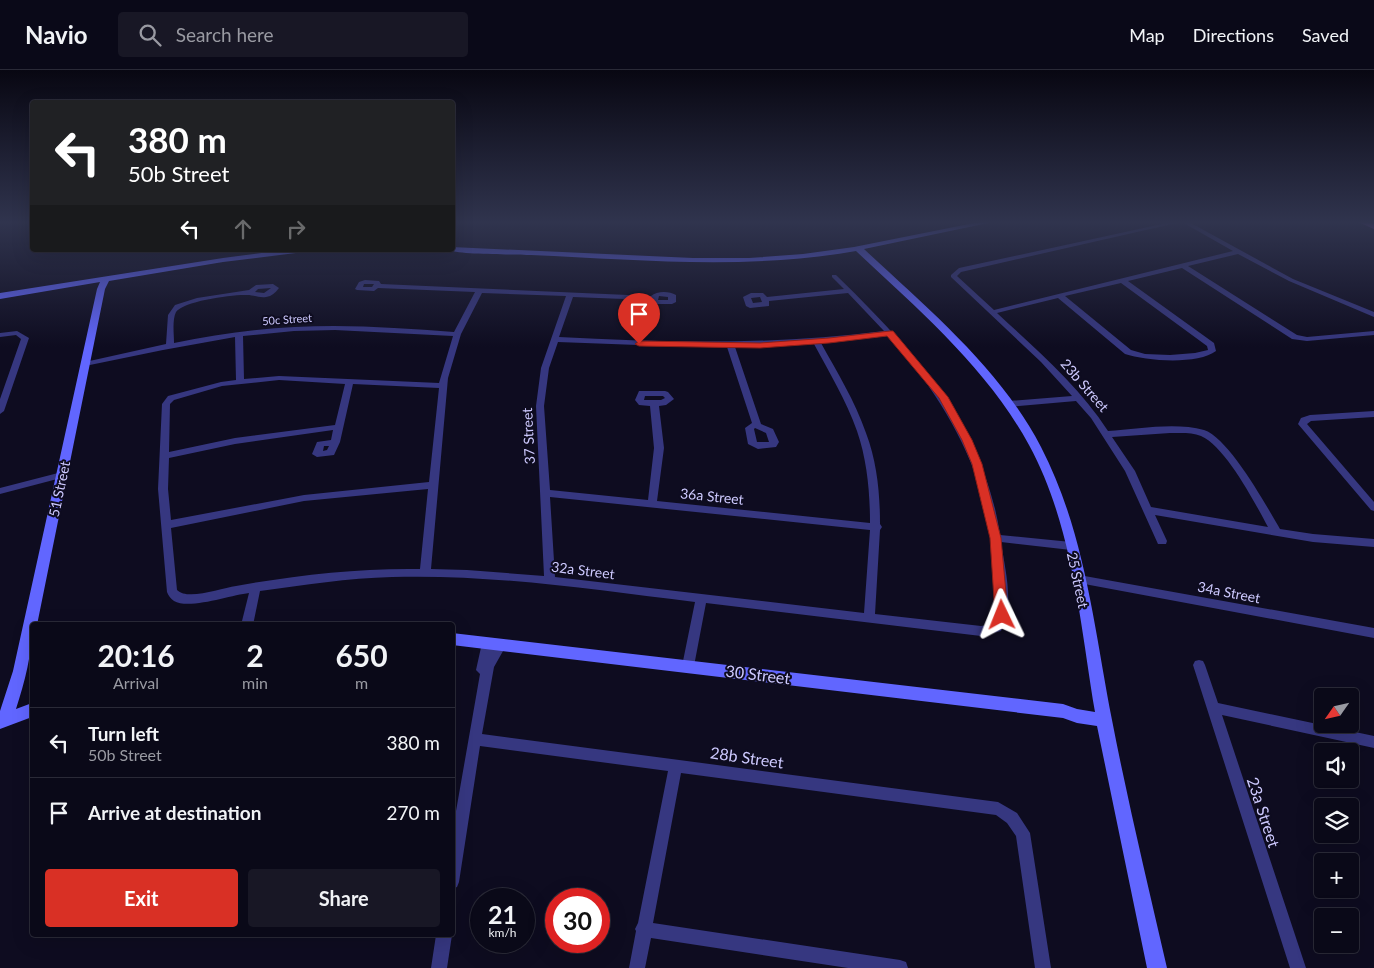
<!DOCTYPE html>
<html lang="en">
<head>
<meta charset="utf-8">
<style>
  :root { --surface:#0a0918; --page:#181725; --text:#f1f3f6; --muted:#999aa2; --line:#2a2a37; --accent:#d93025 }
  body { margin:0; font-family:Lato,sans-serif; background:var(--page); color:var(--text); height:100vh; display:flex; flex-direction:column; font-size:19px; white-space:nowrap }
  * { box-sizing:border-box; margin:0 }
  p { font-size:16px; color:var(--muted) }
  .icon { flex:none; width:28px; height:28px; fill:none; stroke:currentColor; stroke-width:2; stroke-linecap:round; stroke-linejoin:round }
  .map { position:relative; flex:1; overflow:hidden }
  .side { position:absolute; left:30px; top:552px; width:425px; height:315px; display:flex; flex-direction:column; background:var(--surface); border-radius:5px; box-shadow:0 5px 20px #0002,0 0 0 1px var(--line) }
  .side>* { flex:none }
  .guide { position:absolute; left:30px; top:30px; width:425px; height:152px; border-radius:5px; box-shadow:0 5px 20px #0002,0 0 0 1px var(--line); background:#202124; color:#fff; overflow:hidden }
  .needle { width:32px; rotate:236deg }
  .fabs { position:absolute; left:1314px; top:618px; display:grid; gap:10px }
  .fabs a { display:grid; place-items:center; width:45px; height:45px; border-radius:5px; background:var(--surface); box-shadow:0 5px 20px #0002,0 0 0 1px var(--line); font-size:25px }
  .speed { position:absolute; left:470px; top:818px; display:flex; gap:10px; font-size:25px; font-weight:700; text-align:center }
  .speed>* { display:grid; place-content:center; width:65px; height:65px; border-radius:50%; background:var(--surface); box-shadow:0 5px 20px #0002,0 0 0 1px var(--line); line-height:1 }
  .speed small { font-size:12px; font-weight:400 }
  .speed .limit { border:8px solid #d22; background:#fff; color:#111 }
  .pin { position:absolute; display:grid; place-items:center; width:42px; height:42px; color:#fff; margin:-51px -21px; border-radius:50% 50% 50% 0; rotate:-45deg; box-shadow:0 0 5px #0007 }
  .pin .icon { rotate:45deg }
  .me { position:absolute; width:55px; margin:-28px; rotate:358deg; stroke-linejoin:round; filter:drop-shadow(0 0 4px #0008) }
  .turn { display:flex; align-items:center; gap:18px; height:105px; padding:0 15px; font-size:22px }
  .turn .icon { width:65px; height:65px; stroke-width:2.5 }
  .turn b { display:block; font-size:35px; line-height:42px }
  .lanes { display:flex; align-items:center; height:48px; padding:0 15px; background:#0003; justify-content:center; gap:25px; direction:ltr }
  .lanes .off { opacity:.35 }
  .eta { display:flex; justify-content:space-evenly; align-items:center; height:85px; text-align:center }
  .eta b { font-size:30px; font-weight:700; line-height:35px }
  .action { display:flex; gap:10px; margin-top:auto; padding:10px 15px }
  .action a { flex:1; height:58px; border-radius:5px; background:var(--accent); color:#fff; font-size:20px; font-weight:700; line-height:58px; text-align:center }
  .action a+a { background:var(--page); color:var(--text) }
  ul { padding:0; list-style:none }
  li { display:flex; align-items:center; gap:15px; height:70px; padding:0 15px; border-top:1px solid var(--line) }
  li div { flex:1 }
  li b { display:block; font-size:19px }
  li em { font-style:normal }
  header { display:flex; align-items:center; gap:30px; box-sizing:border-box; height:70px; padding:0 25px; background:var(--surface); border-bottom:1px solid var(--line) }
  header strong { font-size:24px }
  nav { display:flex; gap:28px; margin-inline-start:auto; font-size:18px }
  .search { width:350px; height:45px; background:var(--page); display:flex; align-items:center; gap:12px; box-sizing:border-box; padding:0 18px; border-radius:5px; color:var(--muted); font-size:19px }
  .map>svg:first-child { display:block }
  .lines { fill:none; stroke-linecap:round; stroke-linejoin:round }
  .street { fill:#363780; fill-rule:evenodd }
  .secondary { fill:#6166ff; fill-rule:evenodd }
  .primary { fill:#b551ff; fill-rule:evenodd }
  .route { fill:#d93025; stroke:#8d1f18 }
  .labels { text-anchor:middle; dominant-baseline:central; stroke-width:4; stroke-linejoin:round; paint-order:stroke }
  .far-street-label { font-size:11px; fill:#cecaff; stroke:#0e0c20 }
  .street-label { font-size:14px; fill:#cecaff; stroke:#0e0c20 }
  .near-street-label { font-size:16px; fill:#cecaff; stroke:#0e0c20 }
</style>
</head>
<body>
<header>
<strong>Navio</strong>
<div class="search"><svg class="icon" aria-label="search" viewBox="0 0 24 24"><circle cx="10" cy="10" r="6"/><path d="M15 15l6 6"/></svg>Search here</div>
<nav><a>Map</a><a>Directions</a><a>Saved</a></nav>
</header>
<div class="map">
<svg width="1374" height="898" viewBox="0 0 1374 898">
  <rect width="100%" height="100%" fill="#0e0c20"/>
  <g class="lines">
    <path class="street" d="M1171,152H1181L961,202L957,206L994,240L1233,181L1182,152H1189L1293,209L1374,242V247L1289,211L1238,184L1188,196L1297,265L1307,267L1374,261V265L1307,271L1292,269L1182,198L1128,211L1214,273L1216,281C1198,295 1146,291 1125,284L1058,228L997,243C1037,280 1079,316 1108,361C1137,359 1176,352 1204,360C1229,368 1266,435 1280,459L1313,464L1374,469V477L1313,472L1155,445L1167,471L1166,474H1158L1125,401L1091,348L1076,331L1008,337L1004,334L1008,331L1072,326L1041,292L951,207V205L959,198ZM1121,213L1207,276L1208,280L1195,283L1170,285L1145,284L1131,280L1065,226ZM1170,363C1180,363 1192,362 1201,366C1226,377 1255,433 1268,457L1151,437L1135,401L1112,367Z
      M832,205H836C910,277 985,358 1000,465L1071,472L1075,473L1076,476L1075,479L1071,480L1001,472C1005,500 1015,535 1001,561L981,566L706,533L694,596L692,600L688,601L684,600L682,596L695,532C595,520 493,504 392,507C348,508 304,515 260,521L253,555H241L249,523C231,525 189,540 174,531C171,529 168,525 167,522L158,419L162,334L168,326L221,312L236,310L235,267L163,280L85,296L81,294L85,292L166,274L168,245L175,235L197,228L249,220L256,215L273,214L279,218C275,223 272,226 266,227C259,228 254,225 247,225C234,224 183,231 176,242C172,250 174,264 174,273C214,265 254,259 295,257C348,254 401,258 454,262L475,222L378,218L374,221L357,220L355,219L359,212L365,210L379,211L381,214L651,226C657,221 669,221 676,225V232L672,234H651L650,230L573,227L559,267C668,273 776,275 884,261L848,223L769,231V236L750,238L746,236L743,227L751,223H763L767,227L844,219L832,207ZM364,214H374L372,217H363ZM271,218L264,223L255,222L258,219ZM482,223L566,226L541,298L536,336L544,506L467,500L431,499L448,308L461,264ZM659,226L668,227V230H658ZM760,227L762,232L753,233L751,228ZM335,260L453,266L439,313L279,306L244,309L243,266L294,261ZM888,266C927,308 959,357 978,411C987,438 990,466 994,494C996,512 1001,536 993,554L981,556L875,544L880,460L882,457L880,454C880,423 877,392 866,363C855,331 837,302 821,273ZM558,272L638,275L727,277L752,353L745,358L748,374L758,379L776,377L779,372L773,359L761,354L735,277L814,274C829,302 846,330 857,361C867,390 870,422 870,453L657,431L664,378L659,336L666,335L674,329L668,322L665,321H639L635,330L639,335L650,336L654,378L648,430L550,420L544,336L549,298ZM279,310L345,314L335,355L235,368L169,382L170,334L174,330L222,316ZM353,314L439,318L429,412L304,425L171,450L168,419L169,388L235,374L333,360L331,370L317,372L312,384L317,387L334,385L340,372ZM645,326H663L665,328L661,330H644ZM755,358L766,363L769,372H757L754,359ZM324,376H329L327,380L323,381ZM428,419L420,499C359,498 296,505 236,516C221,518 188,531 177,520L171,458L304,431ZM550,427L870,460L864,543L555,507Z
      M17,261L29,268L4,341L0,344V329L21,269L16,265L0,267V263Z
      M1374,341V347L1311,351L1307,354L1374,432V441L1371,440L1298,354L1301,348L1310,345Z
      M62,402L67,405L65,407L0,424V418Z
      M1079,505L1374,558V568L1079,513L1075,512L1074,509L1075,506Z
      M488,568L492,570L494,573L493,577C496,572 498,568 505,571L507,574L494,597L482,664L998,732L1017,743L1030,763L1051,898H1035L1016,766L1007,753L996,745L681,703L653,853L900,890L906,892L908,898H848L651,868L645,898H629L636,861L635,859L638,853L668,701L480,676L459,812L457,817L452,819V764L480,604L476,600L482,573L484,570Z
      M1199,590L1203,591L1205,595L1218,633L1374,666V678L1222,645L1306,898H1290L1193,595L1195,591Z
      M436,865H452L447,898H431Z"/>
    <path class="secondary" d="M979,152H993L864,179C928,239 1000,298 1041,377C1085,462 1094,557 1112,650C1128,733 1148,815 1167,898H1147L1097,656L1077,653L1063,648L452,575V563L1063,634L1077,639L1095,642C1080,553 1073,456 1029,375C987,298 919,240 856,181C749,200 640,190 531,185C514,184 461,185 449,180H452V177L693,188H749L803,184L854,177Z
      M284,180H308L304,182L223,192L109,211L105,219L37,555H32C32,585 25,611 16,639L32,633V647L0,659V641L13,601L97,219L100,212L0,229V223L223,188Z"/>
    <path class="primary" d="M1358,152H1368L1374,154V159Z"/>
  </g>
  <linearGradient id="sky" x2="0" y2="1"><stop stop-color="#080712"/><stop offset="0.55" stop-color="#30344e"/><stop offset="1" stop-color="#30344e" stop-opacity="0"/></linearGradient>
  <rect width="1374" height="277" fill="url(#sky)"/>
  <path class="route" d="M890,261H893L948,327L972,370L982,394L1001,468L1008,545L1006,549H997L995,545L990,468L972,394L962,370L939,328L887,266L829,273L760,278L639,276L635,274L639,271L760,273L829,268Z"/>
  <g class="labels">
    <g class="far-street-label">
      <text transform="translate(287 249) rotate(-4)">50c Street</text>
    </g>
    <g class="street-label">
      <text transform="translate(1085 315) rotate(49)">23b Street</text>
      <text transform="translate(528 366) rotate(-93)">37 Street</text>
      <text transform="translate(59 419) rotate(-78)">51 Street</text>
      <text transform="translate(712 426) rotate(6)">36a Street</text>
      <text transform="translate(583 500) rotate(7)">32a Street</text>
      <text transform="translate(1078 510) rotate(78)">25 Street</text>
      <text transform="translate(1229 522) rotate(11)">34a Street</text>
    </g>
    <g class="near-street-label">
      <text transform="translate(758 604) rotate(7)">30 Street</text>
      <text transform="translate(747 687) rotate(8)">28b Street</text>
      <text transform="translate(1264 742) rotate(72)">23a Street</text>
    </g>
  </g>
</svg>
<div class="fabs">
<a><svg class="needle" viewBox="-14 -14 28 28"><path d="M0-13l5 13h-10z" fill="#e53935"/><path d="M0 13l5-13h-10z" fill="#999aa2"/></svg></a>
<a><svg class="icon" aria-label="sound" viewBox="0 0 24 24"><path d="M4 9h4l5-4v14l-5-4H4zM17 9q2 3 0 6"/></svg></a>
<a><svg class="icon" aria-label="layers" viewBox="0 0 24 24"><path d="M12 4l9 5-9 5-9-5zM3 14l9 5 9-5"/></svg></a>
<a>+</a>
<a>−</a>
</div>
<div class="speed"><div>21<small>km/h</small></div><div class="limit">30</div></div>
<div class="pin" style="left:639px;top:274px;background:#d93025"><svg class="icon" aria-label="arrive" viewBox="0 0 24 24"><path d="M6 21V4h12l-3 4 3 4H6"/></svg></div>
<svg class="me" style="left:1002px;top:545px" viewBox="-20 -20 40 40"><path d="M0-17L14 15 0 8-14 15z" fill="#d93025" stroke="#fff" stroke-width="4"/></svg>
<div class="guide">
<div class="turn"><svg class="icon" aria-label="left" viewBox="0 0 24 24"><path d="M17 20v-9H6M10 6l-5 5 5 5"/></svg><div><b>380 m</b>50b Street</div></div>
<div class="lanes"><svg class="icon" aria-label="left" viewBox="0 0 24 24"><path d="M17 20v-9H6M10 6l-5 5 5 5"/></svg><svg class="icon off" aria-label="ahead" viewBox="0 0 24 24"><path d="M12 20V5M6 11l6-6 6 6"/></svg><svg class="icon off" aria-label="right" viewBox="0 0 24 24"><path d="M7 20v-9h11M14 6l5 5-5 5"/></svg></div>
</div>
<section class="side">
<div class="eta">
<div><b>20:16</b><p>Arrival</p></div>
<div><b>2</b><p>min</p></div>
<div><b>650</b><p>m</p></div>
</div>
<ul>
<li><svg class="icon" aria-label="left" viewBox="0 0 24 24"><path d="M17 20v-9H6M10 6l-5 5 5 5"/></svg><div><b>Turn left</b><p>50b Street</p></div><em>380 m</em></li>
<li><svg class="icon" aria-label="arrive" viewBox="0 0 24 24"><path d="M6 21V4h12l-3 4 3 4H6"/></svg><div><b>Arrive at destination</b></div><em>270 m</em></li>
</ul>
<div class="action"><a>Exit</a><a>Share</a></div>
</section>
</div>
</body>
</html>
